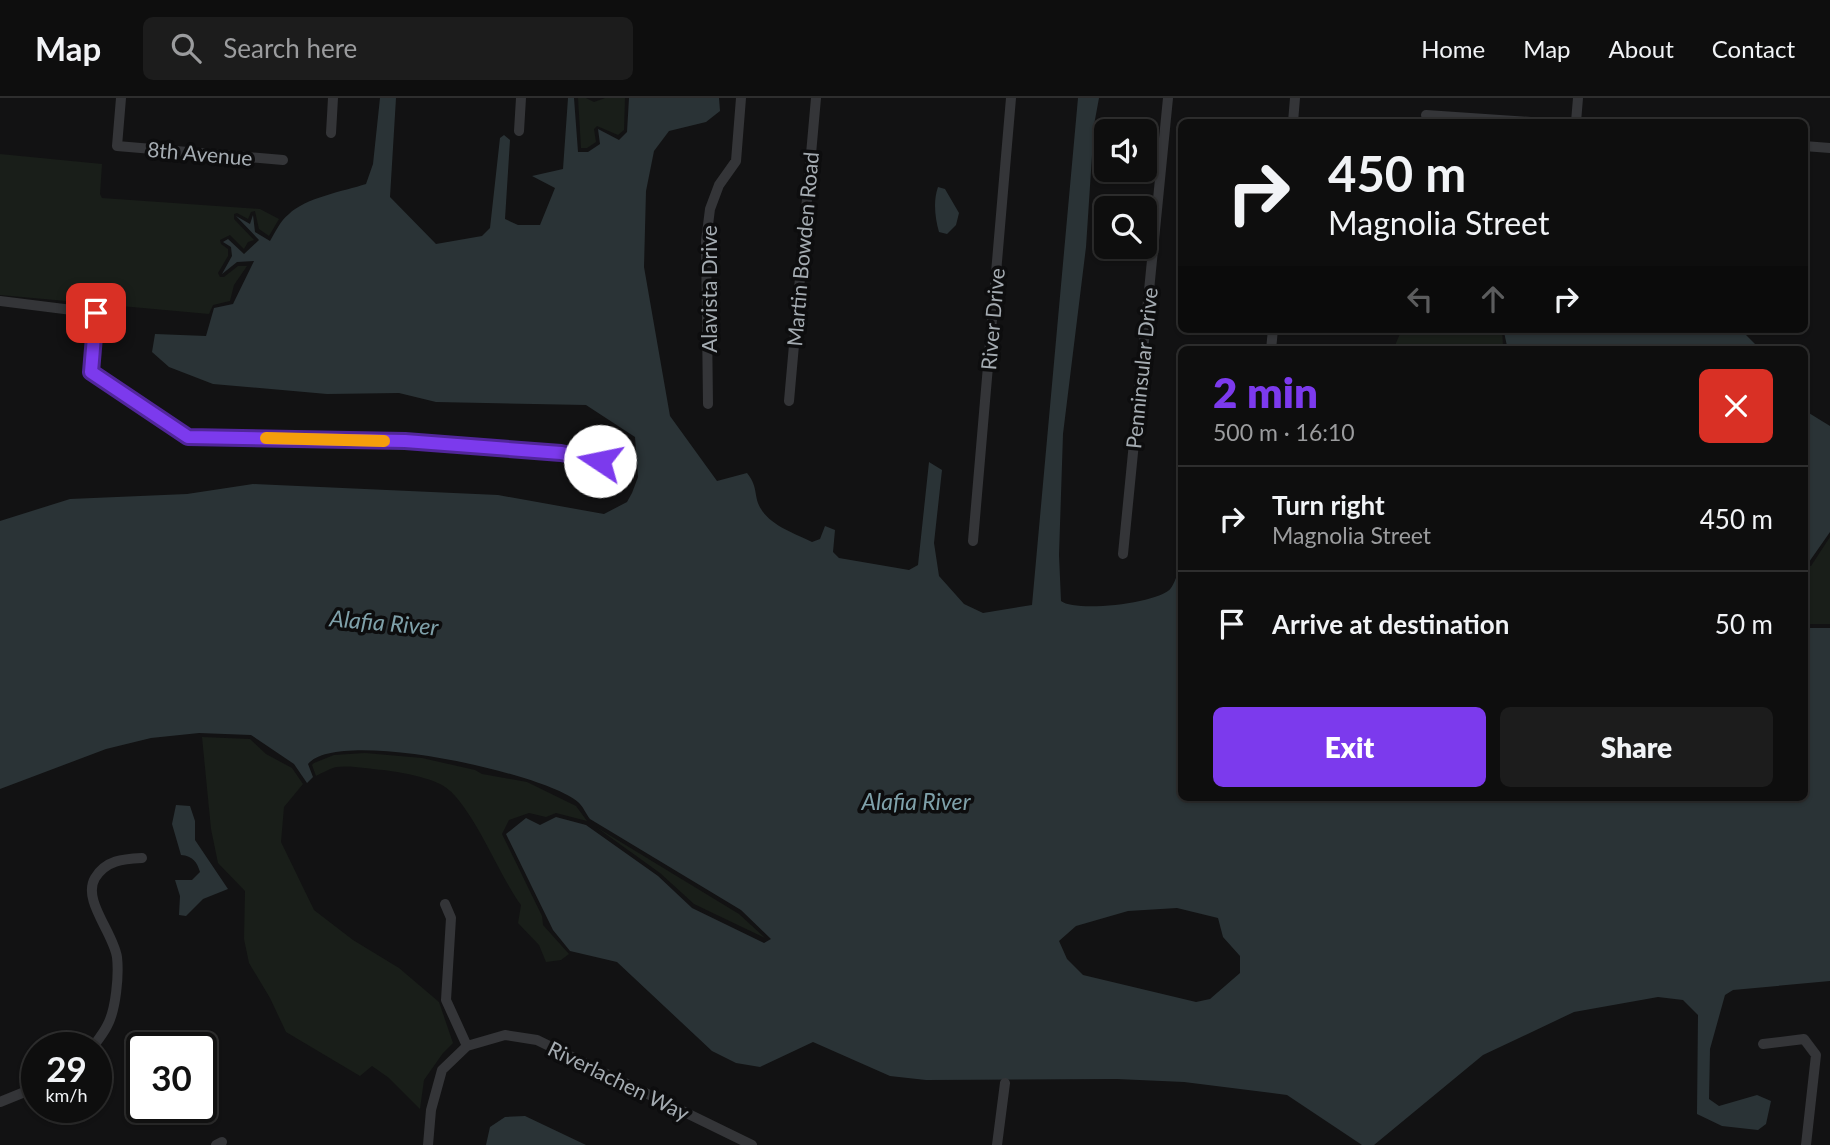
<!DOCTYPE html>
<html lang="en">
<head>
<meta charset="utf-8">
<style>
  :root { --surface:#0e0e0e; --page:#1c1c1c; --text:#f1f3f6; --muted:#9b9c9e; --line:#2e2e2e; --accent:#7c3aed }
  body { margin:0; font-family:Lato,sans-serif; background:var(--page); color:var(--text); height:100vh; display:flex; flex-direction:column; font-size:26px; white-space:nowrap }
  * { box-sizing:border-box; margin:0 }
  p { font-size:23px; color:var(--muted) }
  .icon { flex:none; width:38px; height:38px; fill:none; stroke:currentColor; stroke-width:2; stroke-linecap:round; stroke-linejoin:round }
  .map { position:relative; flex:1; overflow:hidden }
  .details { position:absolute; left:1178px; top:248px; width:630px; height:455px; display:flex; flex-direction:column; background:var(--surface); border-radius:10px; box-shadow:0 2px 5px #0004,0 0 0 2px var(--line) }
  .details>* { flex:none }
  .hud { position:absolute; left:1178px; top:21px; width:630px; height:214px; border-radius:10px; box-shadow:0 2px 5px #0004,0 0 0 2px var(--line); background:#0e0e0e; color:var(--text); overflow:hidden }
  .tools { position:absolute; left:1094px; top:21px; display:grid; gap:14px }
  .tools a { display:grid; place-items:center; width:63px; height:63px; border-radius:10px; background:var(--surface); box-shadow:0 2px 5px #0004,0 0 0 2px var(--line); font-size:35px }
  .speed { position:absolute; left:21px; top:934px; display:flex; gap:14px; font-size:35px; font-weight:700; text-align:center }
  .speed>* { display:grid; place-content:center; width:91px; height:91px; border-radius:50%; background:var(--surface); box-shadow:0 2px 5px #0004,0 0 0 2px var(--line); line-height:1 }
  .speed small { font-size:18px; font-weight:400 }
  .speed .limit { border:4px solid #111; border-radius:10px; background:#fff; color:#111 }
  .pin { position:absolute; display:grid; place-items:center; width:60px; height:60px; color:#fff; margin:-30px; border-radius:14px; box-shadow:0 4px 10px #0006 }
  .me { position:absolute; width:77px; margin:-38px; rotate:281deg; stroke-linejoin:round; filter:drop-shadow(0 0 5px #0008) }
  .turn { display:flex; align-items:center; gap:24px; height:147px; padding:0 35px; font-size:32px }
  .turn .icon { width:91px; height:91px; stroke-width:2.5 }
  .turn b { display:block; font-size:49px; line-height:60px }
  .lanes { display:flex; align-items:center; height:66px; padding:0 35px; background:#0003; justify-content:center; gap:35px; direction:ltr }
  .lanes .off { opacity:.35 }
  .round { display:grid; place-items:center; flex:none; width:74px; height:74px; border-radius:10px; background:var(--page) }
  .head { display:flex; align-items:center; justify-content:space-between; height:119px; padding:0 35px }
  h1 { font-size:42px; font-weight:800; line-height:52px; color:var(--accent) }
  .cta { display:flex; gap:14px; margin-top:auto; padding:14px 35px }
  .cta a { flex:1; height:80px; border-radius:10px; background:var(--accent); color:#fff; font-size:28px; font-weight:800; line-height:80px; text-align:center }
  .cta a+a { background:var(--page); color:var(--text) }
  ul { padding:0; list-style:none }
  li { display:flex; align-items:center; gap:21px; height:105px; padding:0 35px; border-top:2px solid var(--line) }
  li div { flex:1 }
  li b { display:block; font-size:26px }
  li em { font-style:normal }
  header { display:flex; align-items:center; gap:42px; box-sizing:border-box; height:98px; padding:0 35px; background:var(--surface); border-bottom:2px solid var(--line) }
  header strong { font-size:33px }
  nav { display:flex; gap:38px; margin-inline-start:auto; font-size:24px }
  .search { width:490px; height:63px; background:var(--page); display:flex; align-items:center; gap:18px; box-sizing:border-box; padding:0 24px; border-radius:10px; color:var(--muted); font-size:26px }
  .map>svg:first-child { display:block }
  .green { fill:#191e19 }
  .water { fill:#2a3336; fill-rule:evenodd }
  .lines { fill:none; stroke-linecap:round; stroke-linejoin:round }
  .minor { stroke:#343538; stroke-width:10 }
  .route-casing { stroke:#51269a; stroke-width:18 }
  .route { stroke:#7c3aed; stroke-width:12 }
  .slow { stroke:#f59e0b; stroke-width:12 }
  .labels { text-anchor:middle; dominant-baseline:central; stroke-width:7; stroke-linejoin:round; paint-order:stroke }
  .street-label { font-size:21px; fill:#a5acb2; stroke:#0d0d0e }
  .water-label { font-size:23px; font-style:italic; fill:#7fa1aa; stroke:#0d0d0e }
</style>
</head>
<body>
<header>
<strong>Map</strong>
<div class="search"><svg class="icon" aria-label="search" viewBox="0 0 24 24"><circle cx="10" cy="10" r="6"/><path d="M15 15l6 6"/></svg>Search here</div>
<nav><a>Home</a><a>Map</a><a>About</a><a>Contact</a></nav>
</header>
<div class="map">
<svg width="1830" height="1047" viewBox="0 0 1830 1047">
  <rect width="100%" height="100%" fill="#121213"/>
  <path class="green" d="M578,0H586L594,4L605,0H625L624,32L618,37L597,28L594,31L596,44L587,50H581Z
    M0,56L102,66L100,96L102,100L260,111L279,121L269,138L259,131L255,113L251,114L248,121L237,115L234,116V121L254,142L248,144L244,151L230,137L220,142L221,146L228,151V158L218,175L220,179H224L238,168H247L234,187L230,203L213,207L209,216L0,197Z
    M1402,231H1502L1503,247L1500,252H1478L1472,248L1465,252H1393Z
    M1830,439V526H1804V468H1811Z
    M202,639L250,641L266,656L292,670L303,686L284,709L281,744L314,812L353,842L399,870L439,904L453,945L443,955L424,982L420,1011L389,980L372,968L360,978L286,934L270,900L249,865L244,841L245,793L218,765L211,731Z
    M365,655L422,660L475,672L482,676L527,684L576,708L587,723L556,715L546,719L529,715L509,722L502,736L542,818L543,827L569,856L561,862L546,864L539,847L518,825L521,807C499,778 471,703 442,687C428,679 399,674 384,672C369,671 351,667 336,669C329,671 322,675 316,678L312,667L314,665L334,657Z
    M596,729L739,816L765,840L694,806L660,775Z"/>
  <path class="water" d="M380,0H396L390,99L436,146L482,138L490,130L500,40L504,37L510,42L505,121L518,127H540L555,90L532,78L563,71L568,0H574L578,54H588L600,46L598,31L619,42L627,34L629,0H719L720,13L706,24L669,33L654,53L646,93L644,169L670,318L717,383L747,375C759,390 753,399 761,411C771,428 796,436 812,444L820,441L825,428L835,432L833,454L839,460L909,472L918,467L929,364L942,372L934,445L939,478L964,506L983,515L1032,507L1078,0H1099L1094,27L1086,149L1063,336L1059,457L1061,503C1076,515 1161,505 1171,490C1182,475 1179,448 1181,431V700H1804V530H1830V883L1733,892L1725,897L1710,951L1709,1001L1719,1008L1757,997L1771,1003L1766,1026L1758,1032L1722,1028L1697,1016L1698,917L1683,902L1658,899L1574,914L1483,957L1374,1047H1362L1287,997L1184,984L1117,981L926,982L890,978L813,944L760,969L736,965L712,953L617,864L570,853L553,832L506,736L526,720L540,727L556,719L586,727L658,778L692,810L764,845L771,841L741,812L590,721C586,716 583,708 578,704C544,675 338,629 308,666L313,679L307,685L294,666L251,637L199,635L151,640L106,651L0,691V423L70,401L187,396L253,386L498,397L604,416L627,404L632,395L638,379L635,339L586,307L436,304L399,295L327,296L213,286L169,269L152,254L155,236L206,238L214,210L233,206L254,163L237,164L222,176L232,158L231,149L223,144L228,141L244,156L259,142L236,118L250,126L253,117L255,134L270,143C276,133 280,123 289,116C305,100 344,93 366,86L373,66ZM1177,810L1218,820L1223,839L1240,858V875L1210,901L1196,904L1083,877L1067,861L1059,843L1076,828L1128,813Z
    M938,89L945,91L959,115L956,127L947,136L939,134C935,120 933,103 938,89Z
    M1513,231H1740L1761,252H1504L1507,248L1504,234Z
    M1804,312L1830,328V434L1809,464H1804Z
    M176,707L190,708L195,723V742L228,791L203,801L186,818L179,817L180,798L175,782H192L200,774C197,764 193,758 181,757L172,726Z
    M525,1018L586,1047H486L490,1029L505,1019Z"/>
  <g class="lines">
    <path class="minor" d="M121,0L117,48L283,62
      M1426,17L1531,24
      M1293,24L1295,0
      M1576,24L1578,0
      M519,33L521,0
      M331,35L333,0
      M1804,48L1830,50
      M0,203L96,215L91,274L188,339L405,343L561,355L600,363
      M1271,252L1273,231
      M789,303L816,0
      M708,306L706,143L710,111L719,87L736,63L741,0
      M973,443L1011,0
      M1123,456L1168,0
      M445,806L451,820L446,902L467,948
      M1763,946L1804,941L1816,957L1806,1047
      M92,950C97,943 103,936 107,928C116,912 119,877 117,859C113,834 82,802 95,780C106,762 123,761 142,760
      M0,1004L37,989
      M216,1047L222,1044
      M428,1047L431,1012L442,972L467,948L505,937L537,942L752,1047
      M997,1047L1005,985"/>
  </g>
  <g class="lines">
    <defs>
      <path id="route" d="M96,215L91,274L188,339L405,343L561,355L600,363"/>
    </defs>
    <use href="#route" class="route-casing"/>
    <use href="#route" class="route"/>
    <path class="slow" d="M266,340L384,343"/>
  </g>
  <g class="labels">
    <g class="street-label">
      <text transform="translate(200 55) rotate(5)">8th Avenue</text>
      <text transform="translate(802 151) rotate(-85)">Martin Bowden Road</text>
      <text transform="translate(708 191) rotate(-90)">Alavista Drive</text>
      <text transform="translate(992 221) rotate(-85)">River Drive</text>
      <text transform="translate(1141 270) rotate(-84)">Penninsular Drive</text>
      <text transform="translate(619 982) rotate(26)">Riverlachen Way</text>
    </g>
    <g class="water-label">
      <text transform="translate(384 524) rotate(5)">Alafia River</text>
      <text x="916" y="703">Alafia River</text>
    </g>
  </g>
</svg>
<div class="tools">
<a><svg class="icon" aria-label="sound" viewBox="0 0 24 24"><path d="M4 9h4l5-4v14l-5-4H4zM17 9q2 3 0 6"/></svg></a>
<a><svg class="icon" aria-label="search" viewBox="0 0 24 24"><circle cx="10" cy="10" r="6"/><path d="M15 15l6 6"/></svg></a>
</div>
<div class="speed"><div>29<small>km/h</small></div><div class="limit">30</div></div>
<div class="pin" style="left:96px;top:215px;background:#d93025"><svg class="icon" aria-label="arrive" viewBox="0 0 24 24"><path d="M6 21V4h12l-3 4 3 4H6"/></svg></div>
<svg class="me" style="left:600px;top:363px" viewBox="-20 -20 40 40"><circle r="19" fill="#fff"/><path d="M0-13L10 11 0 6-10 11z" fill="#7c3aed"/></svg>
<div class="hud">
<div class="turn"><svg class="icon" aria-label="right" viewBox="0 0 24 24"><path d="M7 20v-9h11M14 6l5 5-5 5"/></svg><div><b>450 m</b>Magnolia Street</div></div>
<div class="lanes"><svg class="icon off" aria-label="left" viewBox="0 0 24 24"><path d="M17 20v-9H6M10 6l-5 5 5 5"/></svg><svg class="icon off" aria-label="ahead" viewBox="0 0 24 24"><path d="M12 20V5M6 11l6-6 6 6"/></svg><svg class="icon" aria-label="right" viewBox="0 0 24 24"><path d="M7 20v-9h11M14 6l5 5-5 5"/></svg></div>
</div>
<section class="details">
<div class="head"><div><h1>2 min</h1><p>500 m · 16:10</p></div><a class="round" style="background:#d93025;color:#fff"><svg class="icon" aria-label="close" viewBox="0 0 24 24"><path d="M6 6l12 12M18 6L6 18"/></svg></a></div>
<ul>
<li><svg class="icon" aria-label="right" viewBox="0 0 24 24"><path d="M7 20v-9h11M14 6l5 5-5 5"/></svg><div><b>Turn right</b><p>Magnolia Street</p></div><em>450 m</em></li>
<li><svg class="icon" aria-label="arrive" viewBox="0 0 24 24"><path d="M6 21V4h12l-3 4 3 4H6"/></svg><div><b>Arrive at destination</b></div><em>50 m</em></li>
</ul>
<div class="cta"><a>Exit</a><a>Share</a></div>
</section>
</div>
</body>
</html>
